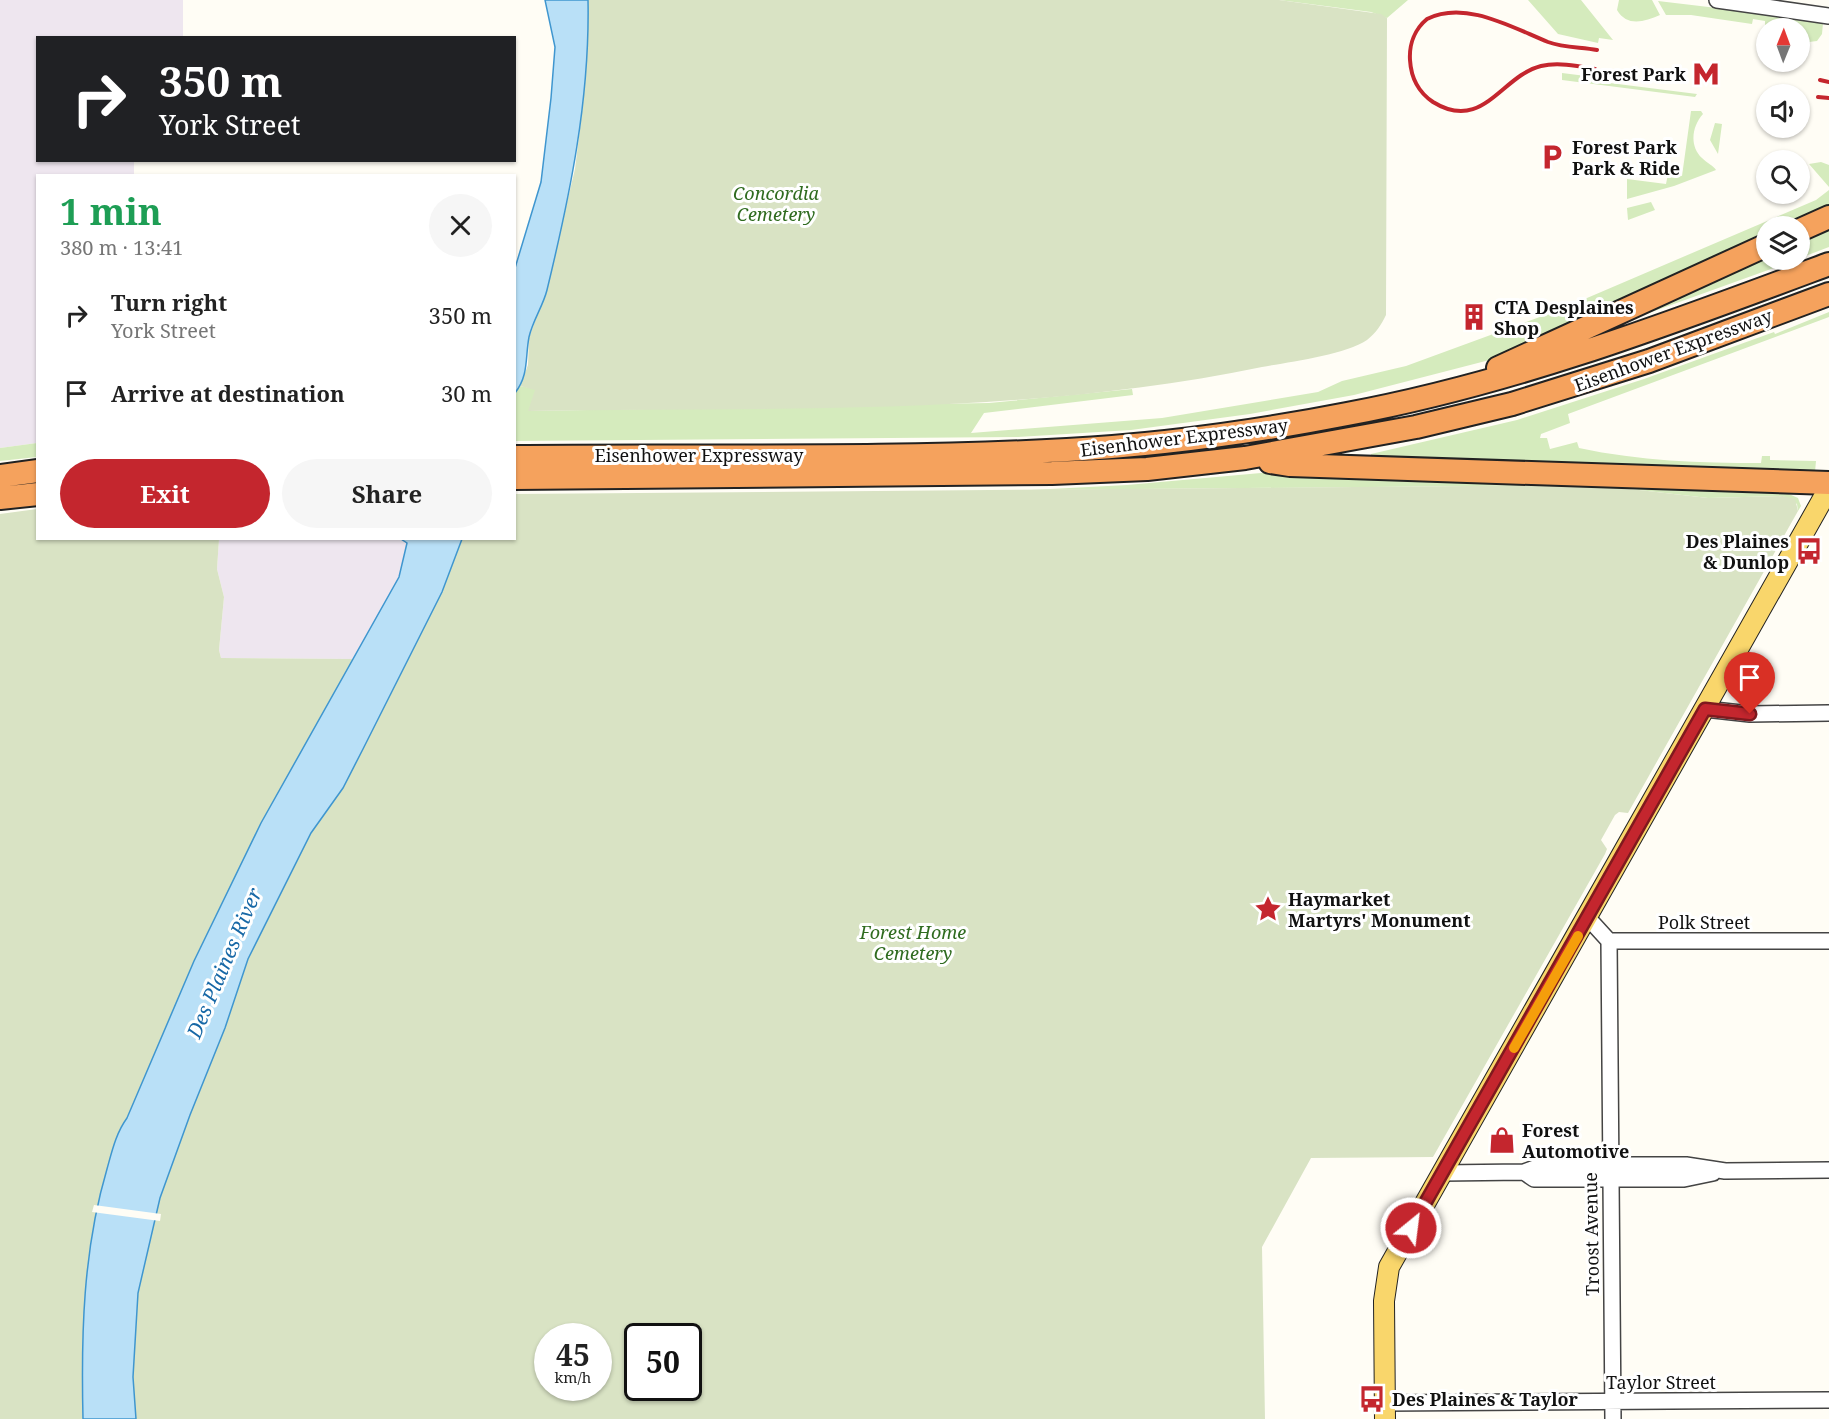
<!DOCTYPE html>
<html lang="en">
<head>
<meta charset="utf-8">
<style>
  :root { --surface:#fff; --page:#f6f6f6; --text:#222; --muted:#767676; --accent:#c4262e }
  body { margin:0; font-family:"Noto Serif",serif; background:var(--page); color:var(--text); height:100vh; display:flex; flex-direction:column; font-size:22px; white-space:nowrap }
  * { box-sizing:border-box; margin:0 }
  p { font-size:20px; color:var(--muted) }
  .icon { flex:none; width:33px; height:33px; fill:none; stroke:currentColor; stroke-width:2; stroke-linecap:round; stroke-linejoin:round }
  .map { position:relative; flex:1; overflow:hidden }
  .drawer { position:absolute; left:36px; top:174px; width:480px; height:366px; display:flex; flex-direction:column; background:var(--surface); border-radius:0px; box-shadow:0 2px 4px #0004 }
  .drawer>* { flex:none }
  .guide { position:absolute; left:36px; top:36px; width:480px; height:126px; border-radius:0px; box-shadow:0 2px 4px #0004; background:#202124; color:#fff; overflow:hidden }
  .needle { width:39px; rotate:1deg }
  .fabs { position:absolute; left:1756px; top:18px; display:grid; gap:12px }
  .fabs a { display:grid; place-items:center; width:54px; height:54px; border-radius:50%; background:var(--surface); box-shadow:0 2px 4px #0004; font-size:30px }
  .speed { position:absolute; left:534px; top:1323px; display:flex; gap:12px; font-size:30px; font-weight:700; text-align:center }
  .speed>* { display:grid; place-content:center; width:78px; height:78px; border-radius:50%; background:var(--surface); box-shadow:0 2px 4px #0004; line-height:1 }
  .speed small { font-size:15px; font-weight:400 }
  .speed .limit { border:3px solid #111; border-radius:9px; background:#fff; color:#111 }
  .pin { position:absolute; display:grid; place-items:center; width:51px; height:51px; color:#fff; margin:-62px -26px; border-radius:50% 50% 50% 0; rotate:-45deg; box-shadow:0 0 6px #0007 }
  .pin .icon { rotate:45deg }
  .me { position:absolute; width:66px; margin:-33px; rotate:29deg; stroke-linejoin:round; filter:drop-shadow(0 0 4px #0008) }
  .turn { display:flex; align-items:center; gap:21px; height:126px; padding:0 24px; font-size:27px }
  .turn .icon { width:78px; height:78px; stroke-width:2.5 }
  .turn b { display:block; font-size:42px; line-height:51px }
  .round { display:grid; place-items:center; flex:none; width:63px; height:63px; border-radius:32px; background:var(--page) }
  .overview { display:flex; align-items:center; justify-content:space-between; height:102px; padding:0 24px }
  h1 { font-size:36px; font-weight:700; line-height:45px; color:#1e9e55 }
  .primary-button { display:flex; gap:12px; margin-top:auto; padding:12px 24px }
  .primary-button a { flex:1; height:69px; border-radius:36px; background:var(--accent); color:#fff; font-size:24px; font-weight:700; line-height:69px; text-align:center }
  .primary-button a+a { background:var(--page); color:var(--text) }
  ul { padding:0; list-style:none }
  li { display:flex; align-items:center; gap:18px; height:78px; padding:0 24px }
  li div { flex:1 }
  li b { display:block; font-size:22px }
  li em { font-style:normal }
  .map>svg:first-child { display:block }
  .industrial { fill:#eee6ef }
  .green { fill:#d5ebbd }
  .cemetery { fill:#d9e3c4; fill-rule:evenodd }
  .water { fill:#b9e0f7; stroke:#3f96cf; stroke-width:1.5 }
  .pier { fill:#fffdf5 }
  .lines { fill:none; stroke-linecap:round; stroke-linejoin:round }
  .minor-casing { stroke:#444; stroke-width:18 }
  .major-casing { stroke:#222; stroke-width:22 }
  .highway-casing { stroke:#222; stroke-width:26 }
  .minor { stroke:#fff; stroke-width:15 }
  .major { stroke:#f9d66b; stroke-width:20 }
  .highway { stroke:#f5a25d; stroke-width:22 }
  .rail { stroke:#c4262e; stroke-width:4 }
  .route-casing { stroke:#7f191e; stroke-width:15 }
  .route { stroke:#c4262e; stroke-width:10 }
  .slow { stroke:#f59e0b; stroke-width:10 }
  .labels { text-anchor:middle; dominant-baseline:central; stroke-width:6; stroke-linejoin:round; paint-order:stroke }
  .poi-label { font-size:18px; font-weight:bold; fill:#111; stroke:#fff; text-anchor:start }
  .park-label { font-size:18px; font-style:italic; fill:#2f6b1f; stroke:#fff }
  .street-label { font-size:18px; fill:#111; stroke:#fff }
  .water-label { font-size:20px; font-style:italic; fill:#1768a6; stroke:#fff }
</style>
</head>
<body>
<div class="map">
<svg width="1829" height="1419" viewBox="0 0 1829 1419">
  <rect width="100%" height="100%" fill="#fffdf5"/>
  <path class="industrial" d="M0,0H183V37L38,38V160L134,161V175L38,176L37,443L0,448Z
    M401,538L407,543L399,577L354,659L221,658L219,650L224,597L217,569L219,539Z"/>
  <path class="green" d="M1279,0H1408L1387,18L1371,12Z
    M1528,0H1581L1613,40L1599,38L1598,43L1558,34Z
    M1619,0H1652L1660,15C1644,22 1627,27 1617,10Z
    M1658,1L1819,20L1823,23L1822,34L1817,41L1809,42L1800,36V28L1765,25V21L1753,19L1752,24L1691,15H1666Z
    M1562,73L1594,77V81L1697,94L1695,97L1562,80Z
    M1691,111H1701L1703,114C1692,126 1689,146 1702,158C1707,163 1714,166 1716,170L1674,186L1627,199V179L1666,184L1668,174L1682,176Z
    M1715,123L1722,124L1718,154L1710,140Z
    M1821,162L1829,165V187L1809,164Z
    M1829,190V209L1790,226H1767V238L1505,356L1354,395L1250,414L1131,430L1018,437L515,441V393L520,386L536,389L529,411L989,403L1132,389L1133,395L984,413L971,433L1162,418L1318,392L1342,381L1406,366L1559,310L1816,200Z
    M1651,202L1655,210L1628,220L1627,208Z
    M1829,226V247L1800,258V239Z
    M1767,254V260H1796L1585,336Z
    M1829,312V317L1568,414L1570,423L1541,434L1540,438H1547L1550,449L1577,442L1579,448C1640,461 1699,463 1761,463L1762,456H1770V460L1816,461L1815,472L1371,461V454L1517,420L1644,379L1774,332L1775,334Z
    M37,443V457L0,461V448Z
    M1283,471L1780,490L1798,498L1801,506L1798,511L1797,504L1783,496L1708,498L1596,485L1031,490L1127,485Z"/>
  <path class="cemetery" d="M588,0H1279L1381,14L1387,18L1386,315C1381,325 1376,333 1367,340C1345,355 1289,362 1262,367C1021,417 773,407 528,411L535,390L520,386L528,365L529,338L546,291L575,169L583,104Z
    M1596,485L1708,498L1783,496L1795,499L1798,511L1628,813L1619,812L1615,815L1601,840L1607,849L1605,854L1433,1157L1311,1158L1262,1247L1265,1419H136L133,1377L138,1293L160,1198L190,1115L225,1028L248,959L311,833L343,788L363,749L442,592L462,539L514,538L515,494ZM548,1336H598V1388H548ZM638,1336H688V1388H638Z
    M37,509L38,538L219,539L217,569L224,597L219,650L221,658L354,659L261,823L194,961L127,1118C116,1133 112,1151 107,1169C83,1250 81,1334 83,1419H0V514Z"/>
  <path class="water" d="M545,0H588C590,99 570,195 547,290C543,306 533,320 529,337C525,358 529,375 515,393V268L541,182L551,98L555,47Z
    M401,539H462L442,592L363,749L343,788L311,833L248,959L225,1028L190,1115L160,1198L138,1293L133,1377L136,1419H83C81,1334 83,1250 107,1169C112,1151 116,1133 127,1118L194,961L261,823L399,577L407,543Z"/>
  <path class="pier" d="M94,1205L161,1214L160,1221L92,1212Z"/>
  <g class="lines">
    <defs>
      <path id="minor" d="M1717,0L1829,16
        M1705,709L1750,714L1829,713
        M1588,918L1609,941H1829
        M1609,941L1613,1419
        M1524,1172L1534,1179H1684L1713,1173
        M1442,1173L1524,1172L1540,1166L1627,1165H1686L1725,1171L1829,1170
        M1385,1403L1829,1400"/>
      <path id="major" d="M1385,1419L1384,1301L1389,1267L1829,488"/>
      <path id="highway" d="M1800,230L1829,217
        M1498,368L1767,245
        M514,457C698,455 883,460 1067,450C1161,445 1255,432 1347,414C1514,383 1671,323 1829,264
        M1270,462L1290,465L1829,483
        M0,476L38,471
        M514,478L1052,473L1147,469L1245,458L1416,427L1512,404L1649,361L1829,294
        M0,498L38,494"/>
    </defs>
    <use href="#minor" class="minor-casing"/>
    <use href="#major" class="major-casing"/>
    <use href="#highway" class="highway-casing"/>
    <use href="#minor" class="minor"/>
    <use href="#major" class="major"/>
    <use href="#highway" class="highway"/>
    <path class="rail" d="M1595,69C1578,66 1558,62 1541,66C1501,76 1483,133 1433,102C1418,92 1411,77 1410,60C1409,44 1415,29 1427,19C1465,0 1511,27 1548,42C1564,48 1581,47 1597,50
      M1820,80L1829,82
      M1818,97L1829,98"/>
  </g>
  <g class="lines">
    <defs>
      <path id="route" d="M1411,1228L1705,709L1750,714"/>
    </defs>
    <use href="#route" class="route-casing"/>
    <use href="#route" class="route"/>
    <path class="slow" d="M1514,1048L1578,936"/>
  </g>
  <defs>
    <symbol id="metro-bare" viewBox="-9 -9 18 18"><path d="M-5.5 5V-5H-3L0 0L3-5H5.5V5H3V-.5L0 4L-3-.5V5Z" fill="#c4262e" stroke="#fff" stroke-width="2.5" paint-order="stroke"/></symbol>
    <symbol id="parking-bare" viewBox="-9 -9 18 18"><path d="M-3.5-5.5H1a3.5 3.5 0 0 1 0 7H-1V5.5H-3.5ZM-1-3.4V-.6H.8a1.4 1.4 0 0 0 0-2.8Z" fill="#c4262e" stroke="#fff" stroke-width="2.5" paint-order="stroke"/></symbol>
    <symbol id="building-bare" viewBox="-9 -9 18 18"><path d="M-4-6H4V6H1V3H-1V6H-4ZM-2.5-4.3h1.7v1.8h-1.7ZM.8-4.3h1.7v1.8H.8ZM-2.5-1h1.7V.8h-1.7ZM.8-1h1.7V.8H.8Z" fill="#c4262e" stroke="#fff" stroke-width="2.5" paint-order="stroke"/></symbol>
    <symbol id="bus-bare" viewBox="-9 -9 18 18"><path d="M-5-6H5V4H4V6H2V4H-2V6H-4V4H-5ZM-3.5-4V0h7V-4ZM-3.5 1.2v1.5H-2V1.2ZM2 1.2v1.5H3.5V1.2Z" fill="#c4262e" stroke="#fff" stroke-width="2.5" paint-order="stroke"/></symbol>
    <symbol id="sight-bare" viewBox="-9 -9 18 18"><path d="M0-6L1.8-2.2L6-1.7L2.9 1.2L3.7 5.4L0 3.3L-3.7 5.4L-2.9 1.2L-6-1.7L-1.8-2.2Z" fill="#c4262e" stroke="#fff" stroke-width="2.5" paint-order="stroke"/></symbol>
    <symbol id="shop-bare" viewBox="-9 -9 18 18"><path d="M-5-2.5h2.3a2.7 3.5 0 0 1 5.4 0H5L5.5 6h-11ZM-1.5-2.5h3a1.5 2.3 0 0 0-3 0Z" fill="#c4262e" stroke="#fff" stroke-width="2.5" paint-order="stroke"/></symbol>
  </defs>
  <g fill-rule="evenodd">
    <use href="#metro-bare" x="1687" y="55" width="38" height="38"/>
    <use href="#parking-bare" x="1533" y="138" width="38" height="38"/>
    <use href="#building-bare" x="1455" y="298" width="38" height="38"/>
    <use href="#bus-bare" x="1790" y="532" width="38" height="38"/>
    <use href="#sight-bare" x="1249" y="890" width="38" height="38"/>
    <use href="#shop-bare" x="1483" y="1121" width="38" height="38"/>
    <use href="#bus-bare" x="1353" y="1380" width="38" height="38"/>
  </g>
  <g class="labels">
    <g class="poi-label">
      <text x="1686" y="74" text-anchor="end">Forest Park</text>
      <text x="1572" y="147">Forest Park<tspan x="1572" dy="21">Park &amp; Ride</tspan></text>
      <text x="1494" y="307">CTA Desplaines<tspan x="1494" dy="21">Shop</tspan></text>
      <text x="1789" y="541" text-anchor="end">Des Plaines<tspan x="1789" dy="21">&amp; Dunlop</tspan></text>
      <text x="1288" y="899">Haymarket<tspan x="1288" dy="21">Martyrs' Monument</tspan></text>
      <text x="1522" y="1130">Forest<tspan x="1522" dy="21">Automotive</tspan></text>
      <text x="1392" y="1399">Des Plaines &amp; Taylor</text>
    </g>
    <g class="park-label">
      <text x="776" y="193">Concordia<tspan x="776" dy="21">Cemetery</tspan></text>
      <text x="913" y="932">Forest Home<tspan x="913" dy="21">Cemetery</tspan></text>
    </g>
    <g class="street-label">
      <text transform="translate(1673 350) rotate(-20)">Eisenhower Expressway</text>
      <text transform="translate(1184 437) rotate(-7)">Eisenhower Expressway</text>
      <text x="699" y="455">Eisenhower Expressway</text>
      <text x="1704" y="922">Polk Street</text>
      <text transform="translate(1591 1234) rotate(-91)">Troost Avenue</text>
      <text x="1661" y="1382">Taylor Street</text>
    </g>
    <g class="water-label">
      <text transform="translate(224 963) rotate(-67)">Des Plaines River</text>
    </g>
  </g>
</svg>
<div class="fabs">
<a><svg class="needle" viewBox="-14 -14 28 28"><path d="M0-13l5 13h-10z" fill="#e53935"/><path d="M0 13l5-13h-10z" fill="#767676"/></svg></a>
<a><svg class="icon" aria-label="sound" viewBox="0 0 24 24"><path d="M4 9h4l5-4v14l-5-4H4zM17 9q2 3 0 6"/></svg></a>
<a><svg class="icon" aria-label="search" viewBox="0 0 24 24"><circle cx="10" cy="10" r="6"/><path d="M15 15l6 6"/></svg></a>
<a><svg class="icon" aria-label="layers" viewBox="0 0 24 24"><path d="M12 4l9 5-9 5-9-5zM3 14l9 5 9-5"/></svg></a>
</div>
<div class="speed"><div>45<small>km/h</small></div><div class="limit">50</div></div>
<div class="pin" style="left:1750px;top:714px;background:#d93025"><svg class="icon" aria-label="arrive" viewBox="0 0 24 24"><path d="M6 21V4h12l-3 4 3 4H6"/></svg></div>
<svg class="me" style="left:1411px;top:1228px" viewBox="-20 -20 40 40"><circle r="17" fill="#c4262e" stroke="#fff" stroke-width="3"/><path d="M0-11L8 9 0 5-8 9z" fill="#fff"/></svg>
<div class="guide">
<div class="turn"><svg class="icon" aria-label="right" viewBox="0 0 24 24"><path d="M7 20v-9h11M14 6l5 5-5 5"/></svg><div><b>350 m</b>York Street</div></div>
</div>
<section class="drawer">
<div class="overview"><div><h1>1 min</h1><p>380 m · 13:41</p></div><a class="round"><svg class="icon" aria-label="close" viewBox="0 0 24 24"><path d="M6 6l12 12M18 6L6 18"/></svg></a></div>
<ul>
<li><svg class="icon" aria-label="right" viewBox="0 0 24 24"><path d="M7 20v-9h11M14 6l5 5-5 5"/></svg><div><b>Turn right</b><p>York Street</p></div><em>350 m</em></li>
<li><svg class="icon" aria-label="arrive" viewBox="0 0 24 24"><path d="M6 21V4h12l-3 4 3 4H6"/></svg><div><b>Arrive at destination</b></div><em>30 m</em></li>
</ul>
<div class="primary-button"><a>Exit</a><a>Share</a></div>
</section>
</div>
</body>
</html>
